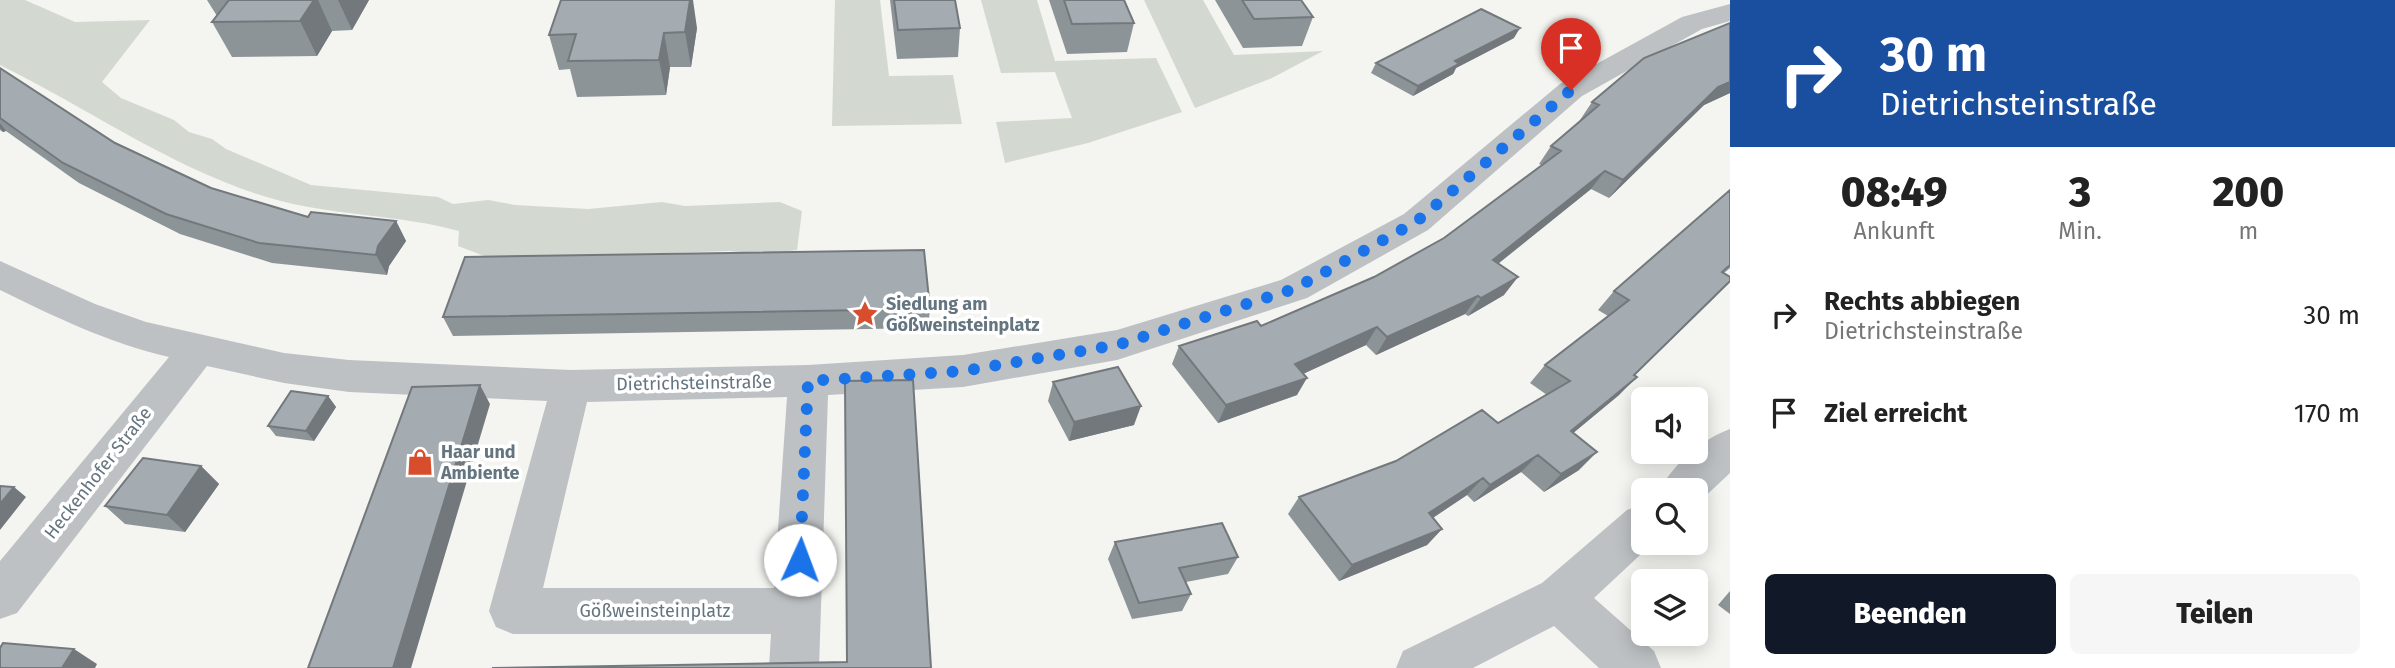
<!DOCTYPE html>
<html lang="de">
<head>
<meta charset="utf-8">
<style>
  :root { --surface:#fff; --page:#f6f6f6; --text:#222; --muted:#767676; --accent:#111827 }
  body { margin:0; font-family:"Fira Sans",sans-serif; background:var(--page); color:var(--text); height:100vh; display:flex; flex-direction:column; font-size:26px; white-space:nowrap }
  * { box-sizing:border-box; margin:0 }
  p { font-size:23px; color:var(--muted) }
  .icon { flex:none; width:38px; height:38px; fill:none; stroke:currentColor; stroke-width:2; stroke-linecap:round; stroke-linejoin:round }
  .map { position:relative; flex:1; overflow:hidden }
  .details { display:flex; flex-direction:column; background:var(--surface); width:665px }
  .details>* { flex:none }
  .guide { background:#1a4fa0; color:#fff; overflow:hidden }
  .buttons { position:absolute; left:1631px; top:387px; display:grid; gap:14px }
  .buttons a { display:grid; place-items:center; width:77px; height:77px; border-radius:10px; background:var(--surface); box-shadow:0 4px 18px #0003; font-size:35px }
  .pin { position:absolute; display:grid; place-items:center; width:60px; height:60px; color:#fff; margin:-72px -30px; border-radius:50% 50% 50% 0; rotate:-45deg; box-shadow:0 0 7px #0007 }
  .pin .icon { rotate:45deg }
  .me { position:absolute; width:77px; margin:-38px; rotate:2deg; stroke-linejoin:round; filter:drop-shadow(0 0 5px #0008) }
  .turn { display:flex; align-items:center; gap:24px; height:147px; padding:0 35px; font-size:32px }
  .turn .icon { width:91px; height:91px; stroke-width:2.5 }
  .turn b { display:block; font-size:49px; line-height:60px }
  .eta { display:flex; justify-content:space-evenly; align-items:center; height:119px; text-align:center }
  .eta b { font-size:42px; font-weight:800; line-height:49px }
  .primary-button { display:flex; gap:14px; margin-top:auto; padding:14px 35px }
  .primary-button a { flex:1; height:80px; border-radius:10px; background:var(--accent); color:#fff; font-size:28px; font-weight:800; line-height:80px; text-align:center }
  .primary-button a+a { background:var(--page); color:var(--text) }
  ul { padding:0; list-style:none }
  li { display:flex; align-items:center; gap:21px; height:98px; padding:0 35px }
  li div { flex:1 }
  li b { display:block; font-size:26px }
  li em { font-style:normal }
  main { display:flex; flex:1; min-height:0 }
  .map>svg:first-child { display:block }
  .green { fill:#d3d9d0 }
  .lines { fill:none; stroke-linecap:round; stroke-linejoin:round }
  .minor { fill:#bdc1c4; fill-rule:evenodd }
  .wall { fill:#8d9498 }
  .shaded-wall { fill:#73787c }
  .building { fill:#a4acb1; stroke:#73787c; stroke-width:2 }
  .route { stroke:#1a73e8; stroke-width:12; stroke-dasharray:0 21.6 }
  .labels { text-anchor:middle; dominant-baseline:central; stroke-width:7; stroke-linejoin:round; paint-order:stroke }
  .poi-label { font-size:18px; font-weight:bold; fill:#657580; stroke:#fff; text-anchor:start }
  .street-label { font-size:18px; fill:#657580; stroke:#fff }
</style>
</head>
<body>
<main>
<div class="map">
<svg width="1730" height="668" viewBox="0 0 1730 668">
  <rect width="100%" height="100%" fill="#f4f4f0"/>
  <path class="green" d="M0,0H25L75,22L150,20L102,82L121,98L174,120L189,132L212,139L226,149L311,185L438,197L453,204L488,200L515,205L588,209L662,202L685,206L780,202L802,211L797,250L764,254L729,251L492,259L458,246L459,231C401,215 340,216 281,201C181,175 92,110 0,65Z
    M835,0H880L889,76L953,75L962,124L832,126Z
    M981,0H1037L1055,61L1156,58L1182,112L1088,143L1005,163L996,122L1072,118L1055,72L1001,73Z
    M1144,0H1203L1234,55L1323,51L1272,78L1195,108Z"/>
  <g class="lines">
    <path class="minor" d="M1730,4V21L1702,29L1582,96L1428,230L1307,298L1117,360L963,387L828,395L819,668H769L771,634H513L496,627L489,611L547,401L349,392L284,383L207,366L17,613L0,619V561L169,357C109,343 55,317 0,290V261L95,304L146,322L284,353L349,360L571,370L808,365L963,355L1117,330L1281,280L1404,214L1560,84L1682,17ZM787,397L774,588H543L587,402Z
      M1730,429V473L1698,503L1696,490H1660C1672,465 1704,438 1730,429Z
      M1643,504V542H1654L1594,598L1654,651L1661,668H1599L1554,626L1473,668H1396L1403,651L1542,583L1627,510Z"/>
  </g>
  <path class="wall" d="M207,0H369L352,30L332,31L317,56L232,57L212,22L217,16Z
    M890,0H955L960,28L958,57L897,59Z
    M1049,0H1124L1134,23L1127,52L1067,54Z
    M1215,0H1301L1313,17L1302,46L1243,48Z
    M1730,23V93L1704,105L1609,198L1591,189L1498,264L1504,295L1468,316L1465,314L1376,355L1366,345L1303,374L1297,395L1218,423L1172,364L1179,346L1261,326L1374,277L1444,238L1542,165L1539,164L1551,146L1581,120H1580L1592,102Z
    M697,28L691,67H670L666,95L577,97L570,69L559,70L549,35Z
    M1514,38L1456,68L1453,74L1413,96L1371,73L1376,63Z
    M0,68L115,143L211,188L308,217L396,221L406,241L389,266L387,275L272,263L180,234L79,183L6,131L3,132L0,130Z
    M1730,190V268L1724,273L1715,297L1635,375L1619,395L1573,433L1579,470L1544,492L1521,472L1474,502L1467,495L1433,518L1442,529L1427,545L1339,581L1288,514L1299,497L1498,423L1547,395L1530,383L1545,365L1608,316L1598,310L1614,291Z
    M930,309L928,328L453,336L443,317Z
    M1053,382L1134,425L1069,441L1048,401Z
    M328,396L336,407L314,441L276,436L268,426Z
    M201,466L219,484L185,532L125,524L105,506Z
    M1115,542L1238,557L1228,574L1186,582L1191,594L1182,611L1132,619L1108,559Z
    M1730,591V614L1718,605Z"/>
  <path class="shaded-wall" d="M314,0H318L332,31L317,56L300,21Z
    M338,0H369L352,30Z
    M690,0H693L697,28L691,67L685,32Z
    M1520,28L1514,38L1456,68L1453,74L1413,96L1418,86L1455,61Z
    M664,33L670,67L666,95L659,60Z
    M1730,82V93L1704,105L1609,198L1623,180L1718,87Z
    M0,123L6,131L3,132L0,128Z
    M1605,171L1591,189L1480,278L1493,260Z
    M396,221L406,241L389,266L387,275L376,255L378,246Z
    M1518,277L1504,295L1468,316L1481,298Z
    M1478,296L1465,314L1376,355L1387,337Z
    M1377,327L1366,345L1285,382L1295,364Z
    M1637,377L1619,395L1554,449L1571,431Z
    M1307,378L1297,395L1218,423L1226,405Z
    M480,385L490,404L411,668H393Z
    M328,396L336,407L314,441L306,431Z
    M1141,406L1134,425L1069,441L1074,422Z
    M1597,452L1579,470L1544,492L1561,474Z
    M1538,455L1521,472L1474,502L1490,485Z
    M201,466L219,484L185,532L167,515Z
    M1483,478L1467,495L1414,530L1429,513Z
    M14,487L26,497L0,530V504Z
    M1442,529L1427,545L1339,581L1352,565Z
    M74,649L97,664L95,668H62Z"/>
  <path class="building" d="M229,0H314L300,21L212,22Z
    M561,0H690L685,32L664,33L659,60L568,61L576,34L549,35Z
    M894,0H955L960,28L898,30Z
    M1064,0H1124L1134,23L1072,24Z
    M1242,0H1301L1313,17L1254,19Z
    M1481,9L1520,28L1455,61L1459,64L1418,86L1376,63Z
    M1730,23V82L1718,87L1623,180L1605,171L1493,260L1518,277L1481,298L1478,296L1387,337L1377,327L1295,364L1307,378L1226,405L1179,346L1257,321L1261,326L1374,277L1444,238L1561,151L1551,146L1599,105L1592,102L1644,58Z
    M0,68L115,143L211,188L308,217L311,212L396,221L378,246L376,255L259,243L166,214L63,163L0,118Z
    M1730,190V265L1722,272L1730,277V281L1634,375L1637,377L1571,431L1597,452L1561,474L1538,455L1490,485L1483,478L1429,513L1442,529L1352,565L1299,497L1396,461L1482,410L1498,423L1570,381L1545,365L1629,300L1614,291Z
    M924,250L930,309L443,317L465,257Z
    M1118,367L1141,406L1074,422L1053,382Z
    M913,380L931,668H492L847,662L845,381Z
    M480,385L393,668H308L412,387Z
    M291,391L328,396L306,431L268,426Z
    M143,458L201,466L167,515L105,506Z
    M0,486L14,487L0,504Z
    M1222,523L1238,557L1179,568L1191,594L1139,603L1115,542Z
    M3,643L74,649L62,668H0V648Z"/>
  <g class="lines">
    <path class="route" d="M800,560L808,381L963,371L1117,345L1294,289L1416,222L1571,90"/>
  </g>
  <defs>
    <symbol id="sight-bare" viewBox="-9 -9 18 18"><path d="M0-6L1.8-2.2L6-1.7L2.9 1.2L3.7 5.4L0 3.3L-3.7 5.4L-2.9 1.2L-6-1.7L-1.8-2.2Z" fill="#d84e2d" stroke="#fff" stroke-width="2.5" paint-order="stroke"/></symbol>
    <symbol id="shop-bare" viewBox="-9 -9 18 18"><path d="M-5-2.5h2.3a2.7 3.5 0 0 1 5.4 0H5L5.5 6h-11ZM-1.5-2.5h3a1.5 2.3 0 0 0-3 0Z" fill="#d84e2d" stroke="#fff" stroke-width="2.5" paint-order="stroke"/></symbol>
  </defs>
  <g fill-rule="evenodd">
    <use href="#sight-bare" x="846" y="295" width="38" height="38"/>
    <use href="#shop-bare" x="401" y="443" width="38" height="38"/>
  </g>
  <g class="labels">
    <g class="poi-label">
      <text x="886" y="304">Siedlung am<tspan x="886" dy="21">Gößweinsteinplatz</tspan></text>
      <text x="441" y="452">Haar und<tspan x="441" dy="21">Ambiente</tspan></text>
    </g>
    <g class="street-label">
      <text transform="translate(694 383) rotate(-1)">Dietrichsteinstraße</text>
      <text transform="translate(98 473) rotate(-52)">Heckenhofer Straße</text>
      <text x="655" y="611">Gößweinsteinplatz</text>
    </g>
  </g>
</svg>
<div class="buttons">
<a><svg class="icon" aria-label="sound" viewBox="0 0 24 24"><path d="M4 9h4l5-4v14l-5-4H4zM17 9q2 3 0 6"/></svg></a>
<a><svg class="icon" aria-label="search" viewBox="0 0 24 24"><circle cx="10" cy="10" r="6"/><path d="M15 15l6 6"/></svg></a>
<a><svg class="icon" aria-label="layers" viewBox="0 0 24 24"><path d="M12 4l9 5-9 5-9-5zM3 14l9 5 9-5"/></svg></a>
</div>
<div class="pin" style="left:1571px;top:90px;background:#d93025"><svg class="icon" aria-label="arrive" viewBox="0 0 24 24"><path d="M6 21V4h12l-3 4 3 4H6"/></svg></div>
<svg class="me" style="left:800px;top:560px" viewBox="-20 -20 40 40"><circle r="19" fill="#fff"/><path d="M0-13L10 11 0 6-10 11z" fill="#1a73e8"/></svg>
</div>
<section class="details">
<div class="guide">
<div class="turn"><svg class="icon" aria-label="right" viewBox="0 0 24 24"><path d="M7 20v-9h11M14 6l5 5-5 5"/></svg><div><b>30 m</b>Dietrichsteinstraße</div></div>
</div>
<div class="eta">
<div><b>08:49</b><p>Ankunft</p></div>
<div><b>3</b><p>Min.</p></div>
<div><b>200</b><p>m</p></div>
</div>
<ul>
<li><svg class="icon" aria-label="right" viewBox="0 0 24 24"><path d="M7 20v-9h11M14 6l5 5-5 5"/></svg><div><b>Rechts abbiegen</b><p>Dietrichsteinstraße</p></div><em>30 m</em></li>
<li><svg class="icon" aria-label="arrive" viewBox="0 0 24 24"><path d="M6 21V4h12l-3 4 3 4H6"/></svg><div><b>Ziel erreicht</b></div><em>170 m</em></li>
</ul>
<div class="primary-button"><a>Beenden</a><a>Teilen</a></div>
</section>
</main>
</body>
</html>
